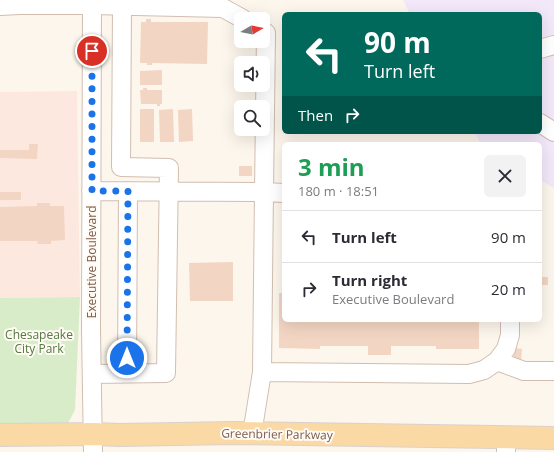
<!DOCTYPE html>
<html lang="en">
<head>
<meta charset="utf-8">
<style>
  :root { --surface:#fff; --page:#f2f2f3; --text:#2b2b33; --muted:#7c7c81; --line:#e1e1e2 }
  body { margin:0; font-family:"Open Sans",sans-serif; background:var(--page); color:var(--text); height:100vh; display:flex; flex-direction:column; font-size:15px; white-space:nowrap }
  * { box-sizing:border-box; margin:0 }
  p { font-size:13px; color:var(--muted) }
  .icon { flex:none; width:22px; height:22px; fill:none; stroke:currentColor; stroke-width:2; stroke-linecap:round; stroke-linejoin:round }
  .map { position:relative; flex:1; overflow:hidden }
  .drawer { position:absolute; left:282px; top:142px; width:260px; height:180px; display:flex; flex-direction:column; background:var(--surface); border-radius:6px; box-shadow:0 4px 16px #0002 }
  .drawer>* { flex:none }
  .guide { position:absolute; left:282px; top:12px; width:260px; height:122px; border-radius:6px; box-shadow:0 4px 16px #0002; background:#00695c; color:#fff; overflow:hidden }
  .needle { width:26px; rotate:80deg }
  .fabs { position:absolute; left:234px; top:12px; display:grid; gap:8px }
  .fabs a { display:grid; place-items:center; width:36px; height:36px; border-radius:6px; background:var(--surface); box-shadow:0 4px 16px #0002; font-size:20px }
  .pin { position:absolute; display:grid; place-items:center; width:34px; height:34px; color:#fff; margin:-17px; border:2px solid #fff; border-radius:50%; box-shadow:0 1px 4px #0007 }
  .me { position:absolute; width:44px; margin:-22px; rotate:0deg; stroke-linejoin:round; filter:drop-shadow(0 0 3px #0008) }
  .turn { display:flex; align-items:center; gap:14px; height:84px; padding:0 16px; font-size:18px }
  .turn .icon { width:52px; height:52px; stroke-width:2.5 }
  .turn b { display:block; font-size:28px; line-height:34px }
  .then { display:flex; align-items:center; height:38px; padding:0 16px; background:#0003; gap:8px; font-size:15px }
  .round { display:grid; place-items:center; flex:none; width:42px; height:42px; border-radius:6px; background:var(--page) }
  .headline { display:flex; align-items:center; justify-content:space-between; height:68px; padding:0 16px }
  h1 { font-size:24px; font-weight:700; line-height:30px; color:#1e9e55 }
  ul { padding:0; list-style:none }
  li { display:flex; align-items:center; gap:12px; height:52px; padding:0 16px; border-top:1px solid var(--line) }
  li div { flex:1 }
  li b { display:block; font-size:15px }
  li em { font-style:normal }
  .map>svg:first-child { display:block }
  .commercial { fill:#fde8e0 }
  .education { fill:#f3e8fa }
  .green { fill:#d8ecc9 }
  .building { fill:#f3d5c3 }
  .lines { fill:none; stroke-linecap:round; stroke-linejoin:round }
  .minor-casing { stroke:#d1beb0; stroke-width:20 }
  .major-casing { stroke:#dad1cd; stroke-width:24 }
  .minor { stroke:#fff; stroke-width:18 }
  .major { stroke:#fbd9a5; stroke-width:22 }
  .route { stroke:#1a73e8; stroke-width:7; stroke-dasharray:0 12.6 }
  .labels { text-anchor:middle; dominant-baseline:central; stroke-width:4; stroke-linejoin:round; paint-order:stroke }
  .street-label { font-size:12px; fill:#7a5c4d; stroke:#fffaf3 }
  .park-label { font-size:12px; fill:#537a41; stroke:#fffaf3 }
</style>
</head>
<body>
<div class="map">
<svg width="554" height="452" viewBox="0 0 554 452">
  <rect width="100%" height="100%" fill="#fdf6ec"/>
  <path class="commercial" d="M77,91L80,297L0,298V92Z"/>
  <path class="education" d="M403,0H554V188L540,180V144H481L474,132H540V14H410Z"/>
  <path class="green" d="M80,297L75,410L68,423L58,426H0V298Z"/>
  <path class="building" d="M146,19H151V22H208L207,64L152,63V65H147V63H140L141,22H146Z
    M162,70V85H140V71Z
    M143,88H147V90H162V104H160V106H157V104H141L140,90H143Z
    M140,109H154V142H140Z
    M173,109L174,142H160L159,110Z
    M192,109L193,141L179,142L178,110Z
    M29,144H38L37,159L0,158V150H29Z
    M239,166H252V176H239Z
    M0,192H21V200H0Z
    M37,203H50V206H64L65,240L51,241V244H37L38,241H0V207L37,206Z
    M233,262V301H190L189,263Z
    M540,277H548V285H540Z
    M279,293H284V320H479V349H436V346H391V355H368V346H320V349L279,348Z
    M514,348L522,349L521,361H514Z"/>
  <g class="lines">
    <defs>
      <path id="minor" d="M92,0L91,330L93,452
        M0,6L20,5H92L223,8L243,19
        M540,49L554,45
        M540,123L554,132
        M91,191L264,192L266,33L263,31
        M497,361L524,371H554
        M262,372L469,374L484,370L497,361L506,349L510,335V320
        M127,373L128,191
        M92,374L166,373L169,168L121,167L122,6
        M252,434L262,372L264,192L284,193
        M506,437V452"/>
      <path id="major" d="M0,435L93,434L120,435L233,433L554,438"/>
    </defs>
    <use href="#minor" class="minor-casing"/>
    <use href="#major" class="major-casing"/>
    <use href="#minor" class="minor"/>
    <use href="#major" class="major"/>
  </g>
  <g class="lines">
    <path class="route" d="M92,51V191H128L127,358"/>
  </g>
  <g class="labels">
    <g class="street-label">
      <text transform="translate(91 262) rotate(-90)">Executive Boulevard</text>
      <text transform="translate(277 434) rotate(1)">Greenbrier Parkway</text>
    </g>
    <g class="park-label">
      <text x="39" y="334">Chesapeake<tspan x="39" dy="14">City Park</tspan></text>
    </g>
  </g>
</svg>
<div class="fabs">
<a><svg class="needle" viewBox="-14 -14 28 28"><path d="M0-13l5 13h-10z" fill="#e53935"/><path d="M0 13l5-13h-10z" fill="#7c7c81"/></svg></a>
<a><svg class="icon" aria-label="sound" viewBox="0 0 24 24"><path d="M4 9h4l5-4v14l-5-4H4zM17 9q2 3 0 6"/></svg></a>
<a><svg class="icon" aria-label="search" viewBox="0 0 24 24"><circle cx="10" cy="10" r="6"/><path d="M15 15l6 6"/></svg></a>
</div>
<div class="pin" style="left:92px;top:51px;background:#d93025"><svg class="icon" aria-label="arrive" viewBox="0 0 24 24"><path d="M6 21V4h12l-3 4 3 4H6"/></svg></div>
<svg class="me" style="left:127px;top:358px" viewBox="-20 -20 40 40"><circle r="17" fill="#1a73e8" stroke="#fff" stroke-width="3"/><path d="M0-11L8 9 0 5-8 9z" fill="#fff"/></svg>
<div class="guide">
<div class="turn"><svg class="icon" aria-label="left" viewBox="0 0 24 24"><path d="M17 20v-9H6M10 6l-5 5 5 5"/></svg><div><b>90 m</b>Turn left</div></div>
<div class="then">Then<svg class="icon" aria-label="right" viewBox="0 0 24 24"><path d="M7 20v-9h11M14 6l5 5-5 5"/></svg></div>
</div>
<section class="drawer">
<div class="headline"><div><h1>3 min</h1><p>180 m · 18:51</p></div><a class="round"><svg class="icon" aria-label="close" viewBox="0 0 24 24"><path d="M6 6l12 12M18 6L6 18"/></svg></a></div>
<ul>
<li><svg class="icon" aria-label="left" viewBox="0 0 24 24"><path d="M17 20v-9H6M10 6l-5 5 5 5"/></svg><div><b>Turn left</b></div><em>90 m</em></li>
<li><svg class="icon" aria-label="right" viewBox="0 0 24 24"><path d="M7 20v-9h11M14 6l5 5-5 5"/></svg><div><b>Turn right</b><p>Executive Boulevard</p></div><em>20 m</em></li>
</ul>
</section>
</div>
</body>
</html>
